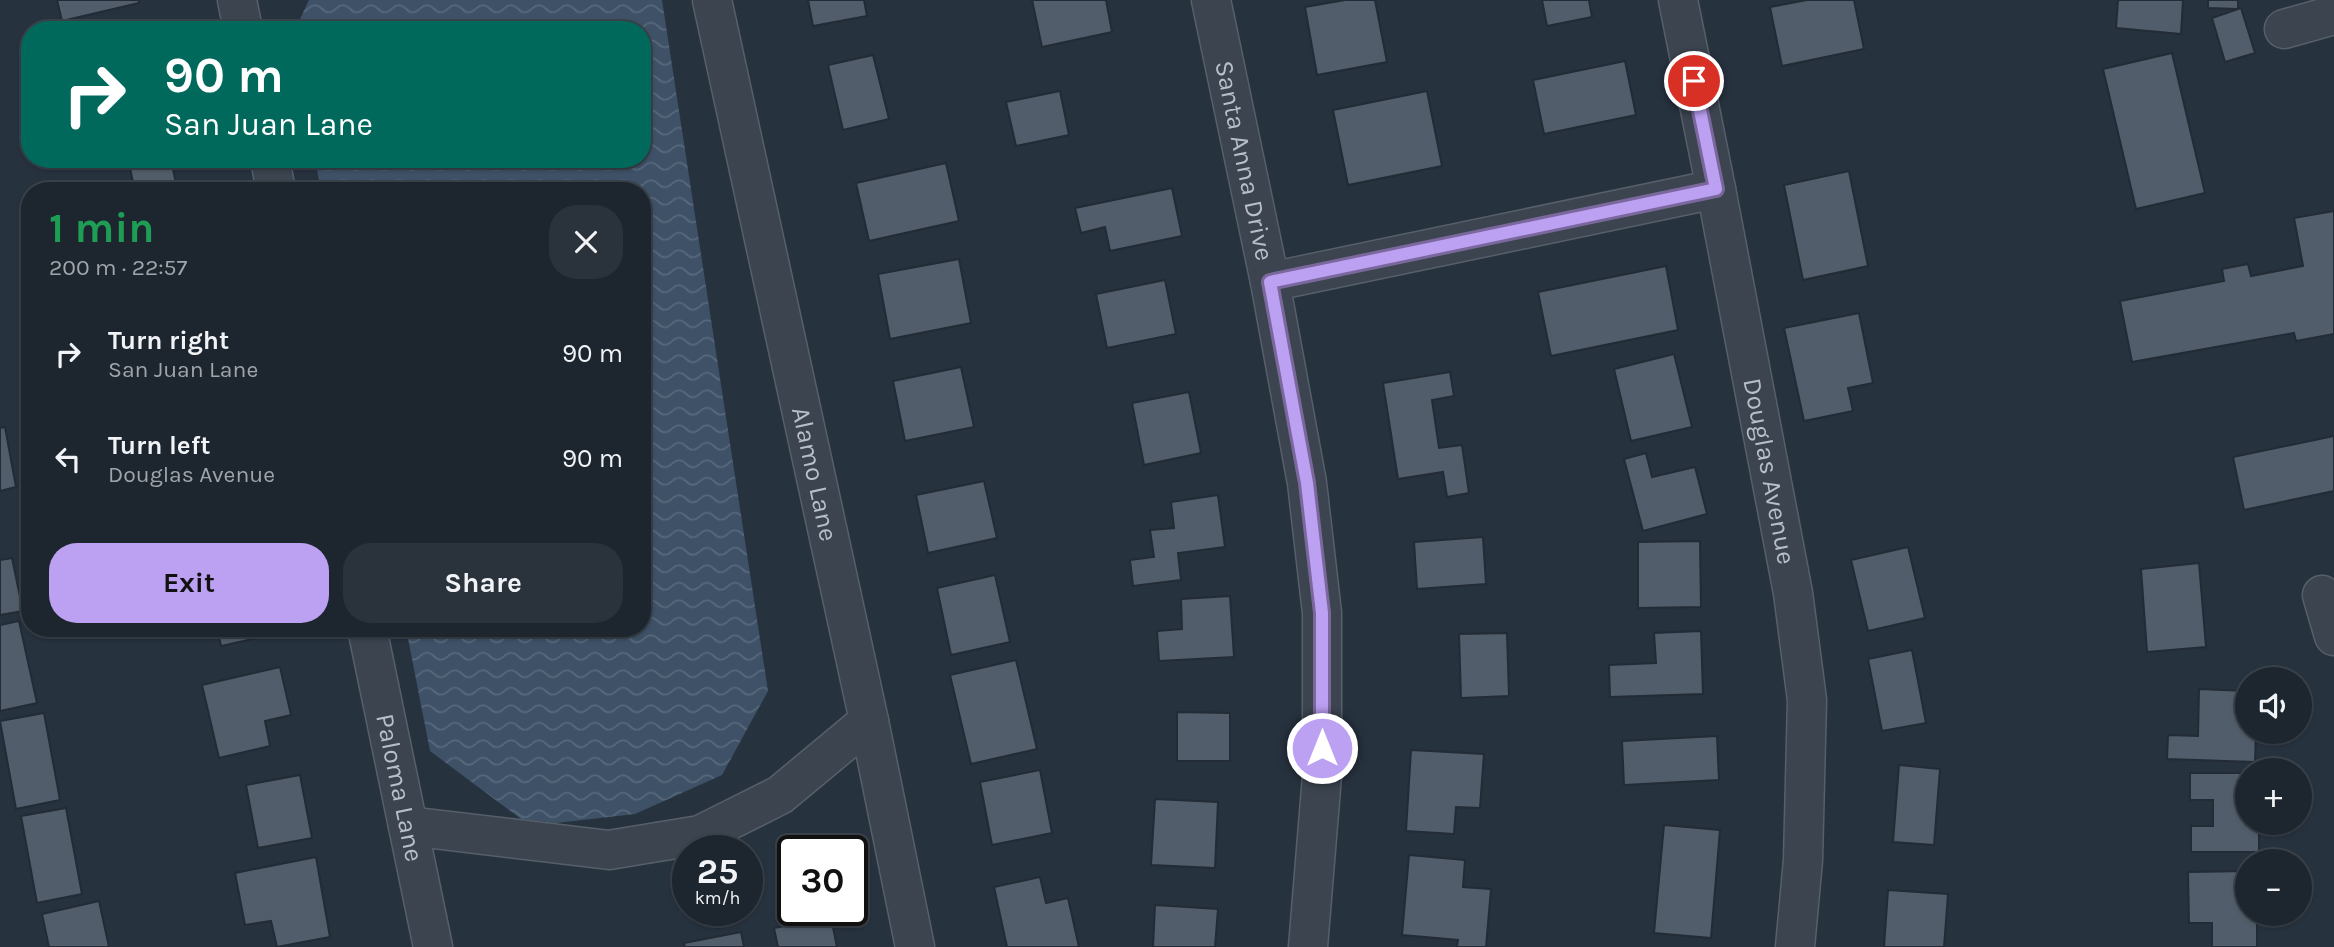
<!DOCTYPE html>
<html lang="en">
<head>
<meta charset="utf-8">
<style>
  :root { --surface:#1d262f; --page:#2a323b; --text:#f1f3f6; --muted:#a0a5aa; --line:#3b434b; --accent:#bca0f2 }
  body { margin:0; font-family:Karla,sans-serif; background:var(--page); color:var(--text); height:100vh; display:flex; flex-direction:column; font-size:26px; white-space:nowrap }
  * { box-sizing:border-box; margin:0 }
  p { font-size:23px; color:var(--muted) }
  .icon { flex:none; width:38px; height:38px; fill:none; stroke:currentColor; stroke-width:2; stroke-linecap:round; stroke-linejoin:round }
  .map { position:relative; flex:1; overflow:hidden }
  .details { position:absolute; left:21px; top:182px; width:630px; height:455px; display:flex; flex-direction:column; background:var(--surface); border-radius:28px; box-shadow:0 2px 5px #0004,0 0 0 2px var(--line) }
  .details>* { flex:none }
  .hud { position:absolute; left:21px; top:21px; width:630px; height:147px; border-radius:28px; box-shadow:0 2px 5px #0004,0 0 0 2px var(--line); background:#00695c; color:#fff; overflow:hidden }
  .buttons { position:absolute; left:2235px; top:667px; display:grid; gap:14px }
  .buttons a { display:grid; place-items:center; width:77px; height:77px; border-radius:50%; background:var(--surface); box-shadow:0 2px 5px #0004,0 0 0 2px var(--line); font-size:35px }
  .speed { position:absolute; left:672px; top:835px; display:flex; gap:14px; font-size:35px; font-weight:700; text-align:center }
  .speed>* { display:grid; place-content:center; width:91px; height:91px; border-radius:50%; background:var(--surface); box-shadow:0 2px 5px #0004,0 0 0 2px var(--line); line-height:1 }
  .speed small { font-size:18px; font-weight:400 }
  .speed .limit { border:4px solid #111; border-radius:10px; background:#fff; color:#111 }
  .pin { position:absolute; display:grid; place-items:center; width:60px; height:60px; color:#fff; margin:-30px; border:4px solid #fff; border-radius:50%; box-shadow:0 2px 7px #0007 }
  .me { position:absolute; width:77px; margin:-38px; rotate:0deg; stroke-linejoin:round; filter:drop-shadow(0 0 5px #0008) }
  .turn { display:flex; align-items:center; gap:24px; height:147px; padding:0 28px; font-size:32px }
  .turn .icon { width:91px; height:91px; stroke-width:2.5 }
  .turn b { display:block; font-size:49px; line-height:60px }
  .round { display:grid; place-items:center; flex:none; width:74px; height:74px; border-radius:28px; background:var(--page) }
  .head { display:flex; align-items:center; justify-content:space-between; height:119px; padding:0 28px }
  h1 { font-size:42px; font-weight:700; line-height:52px; color:#1e9e55 }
  .action { display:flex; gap:14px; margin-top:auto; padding:14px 28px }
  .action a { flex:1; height:80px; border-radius:28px; background:var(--accent); color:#111; font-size:28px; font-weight:700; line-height:80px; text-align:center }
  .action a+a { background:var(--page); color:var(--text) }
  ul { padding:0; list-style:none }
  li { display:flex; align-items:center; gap:21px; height:105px; padding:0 28px }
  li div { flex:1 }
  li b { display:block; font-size:26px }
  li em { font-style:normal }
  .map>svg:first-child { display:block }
  .water { fill:url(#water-waves) }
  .building { fill:#515d6a; stroke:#222b36; stroke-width:2 }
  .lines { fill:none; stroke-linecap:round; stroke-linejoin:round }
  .minor-casing { stroke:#565f6a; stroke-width:41 }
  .minor { stroke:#3b444f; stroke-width:38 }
  .route-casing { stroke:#7a689d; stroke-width:18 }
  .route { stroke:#bca0f2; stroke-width:12 }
  .labels { text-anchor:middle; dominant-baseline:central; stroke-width:6; stroke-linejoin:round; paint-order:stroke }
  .street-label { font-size:26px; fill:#b8bfca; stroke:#202934 }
</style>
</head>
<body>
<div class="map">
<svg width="2334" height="947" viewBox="0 0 2334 947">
  <defs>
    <pattern id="water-waves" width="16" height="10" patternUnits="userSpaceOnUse" patternTransform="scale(1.75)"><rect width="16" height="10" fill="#3e5167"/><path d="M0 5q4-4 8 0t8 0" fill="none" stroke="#58687b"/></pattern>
  </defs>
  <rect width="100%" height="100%" fill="#27323f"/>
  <path class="water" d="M309,0H662L768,691L722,775L635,814L556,823L521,819L430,751L406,628H642V191H321L315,159H642V30H295Z"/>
  <path class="building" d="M57,0H139V3L62,21Z
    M808,0H864L867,16L813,26Z
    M1032,0H1106L1112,32L1042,47Z
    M1345,0H1375L1387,62L1317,75L1305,7Z
    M1542,0H1589L1592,17L1547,26Z
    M1807,0H1854L1864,49L1782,66L1770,7Z
    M2118,0H2183L2181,34L2116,28Z
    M2208,0H2238V9L2208,8Z
    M2241,8L2255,53L2225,62L2212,18Z
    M2172,53L2205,193L2136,209L2103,69Z
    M873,55L889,119L843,130L828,65Z
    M1625,61L1636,115L1544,134L1533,80Z
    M1060,91L1069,135L1016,146L1006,102Z
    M1427,91L1442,166L1348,185L1333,110Z
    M128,159H171L177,189L135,191Z
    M946,163L959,221L869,241L856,183Z
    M1849,171L1868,266L1803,280L1784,185Z
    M1172,188L1182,236L1110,251L1105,227L1081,233L1075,208Z
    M2334,211V334L2296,341L2294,333L2132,362L2120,301L2224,281L2222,269L2248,264L2251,276L2303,266L2294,218Z
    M959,259L971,323L890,339L878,274Z
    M1666,266L1678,330L1551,356L1538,292Z
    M1165,280L1176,334L1107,348L1096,294Z
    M1859,313L1873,383L1848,388L1853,411L1804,421L1784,328Z
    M1674,354L1692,427L1631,441L1614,369Z
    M961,367L974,427L905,441L893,381Z
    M1450,372L1454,396L1432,400L1439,448L1462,445L1469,493L1447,497L1443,472L1398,479L1383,383Z
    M1189,392L1201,453L1144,465L1132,403Z
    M5,427L16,487L0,491V428Z
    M2334,436V491L2244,510L2233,457Z
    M1646,453L1652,477L1695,467L1707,514L1643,531L1624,459Z
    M984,481L997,538L928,553L916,495Z
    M1218,495L1225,547L1178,553L1181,580L1133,586L1130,560L1154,557L1150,530L1174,528L1171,502Z
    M1483,537L1486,584L1417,589L1414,542Z
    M1700,541L1701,607L1638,608V542Z
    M1908,547L1925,618L1868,631L1851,560Z
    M12,558L23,611L0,615V560Z
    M2199,563L2206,647L2147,652L2141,569Z
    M995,575L1010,642L951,655L937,588Z
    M1230,596L1234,657L1159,661L1157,631L1182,629L1181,599Z
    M19,621L37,703L0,711V625Z
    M217,628H274L275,634L221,646Z
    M1701,631L1703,694L1610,697L1609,665L1656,663L1654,633Z
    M1507,633L1509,696L1461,698L1459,634Z
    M1912,650L1926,723L1882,731L1868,659Z
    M1016,660L1037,749L971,764L950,675Z
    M280,667L291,715L265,721L270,746L219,758L202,685Z
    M2199,689L2247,691V732H2256L2255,762L2167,759L2168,735L2198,736Z
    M1177,712L1230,713V761H1177Z
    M44,713L60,800L16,809L0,721Z
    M1717,736L1719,780L1624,785L1622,741Z
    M1411,750L1484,754L1480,808L1456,807L1454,834L1406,831Z
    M1899,765L1940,769L1934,845L1893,842Z
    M1040,770L1052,833L992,845L980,782Z
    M2190,773H2247V822H2259V852H2191V826H2213V800H2190Z
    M300,775L312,838L258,848L246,785Z
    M1155,799L1218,802L1215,868L1151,865Z
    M66,808L82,894L37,903L21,816Z
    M1664,825L1720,830L1711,938L1654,933Z
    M1409,855L1465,860L1463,887L1491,889L1486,947H1457L1458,940L1402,935Z
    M316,857L330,937L277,947L271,921L245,925L235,873Z
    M2247,871V914H2257V947H2212V923H2189L2188,872Z
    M1040,877L1046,903L1068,898L1079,947H1007L994,887Z
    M1888,890L1948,894L1944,947H1884Z
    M99,901L109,947H49L42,914Z
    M1155,905L1218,909L1215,947H1153Z
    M831,917L837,947H778L774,928Z
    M741,932L744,947H685L684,943Z"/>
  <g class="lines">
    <defs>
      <g id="minor">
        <path d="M237,0L243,30"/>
        <path id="s1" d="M712,0L869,721L915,947"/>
        <path id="s2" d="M1211,0L1270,282L1307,483L1322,613V776L1308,947"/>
        <path id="s3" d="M1678,0L1716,189L1793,593L1807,700L1803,860L1795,947"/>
        <path d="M2284,29L2334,15"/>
        <path d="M270,159L276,191"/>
        <path d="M1270,282L1716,189"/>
        <path d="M2322,595L2334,636"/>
        <path id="s4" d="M367,628L433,947"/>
        <path d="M408,826L609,850L700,835L780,795L869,721"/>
      </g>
    </defs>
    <use href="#minor" class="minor-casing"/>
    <use href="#minor" class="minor"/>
  </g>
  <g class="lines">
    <defs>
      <path id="route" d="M1322,748V613L1307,483L1270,282L1716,189L1694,81"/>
    </defs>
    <use href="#route" class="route-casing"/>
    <use href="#route" class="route"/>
  </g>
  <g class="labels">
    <g class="street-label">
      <text stroke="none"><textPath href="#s2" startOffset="164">Santa Anna Drive</textPath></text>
      <text stroke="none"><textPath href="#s3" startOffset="480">Douglas Avenue</textPath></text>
      <text stroke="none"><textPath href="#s1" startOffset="485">Alamo Lane</textPath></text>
      <text stroke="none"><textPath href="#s4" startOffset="163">Paloma Lane</textPath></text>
    </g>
  </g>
</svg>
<div class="buttons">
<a><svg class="icon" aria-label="sound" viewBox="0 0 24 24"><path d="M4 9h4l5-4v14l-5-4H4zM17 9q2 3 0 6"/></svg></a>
<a>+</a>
<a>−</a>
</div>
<div class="speed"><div>25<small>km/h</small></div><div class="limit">30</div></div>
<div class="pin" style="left:1694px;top:81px;background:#d93025"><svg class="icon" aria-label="arrive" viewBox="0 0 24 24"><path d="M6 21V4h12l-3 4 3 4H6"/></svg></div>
<svg class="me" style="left:1322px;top:748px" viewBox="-20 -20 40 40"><circle r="17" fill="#bca0f2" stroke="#fff" stroke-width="3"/><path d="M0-11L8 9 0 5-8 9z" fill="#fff"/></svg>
<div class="hud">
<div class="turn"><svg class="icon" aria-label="right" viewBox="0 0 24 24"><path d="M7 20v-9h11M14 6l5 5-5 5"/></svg><div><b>90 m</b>San Juan Lane</div></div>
</div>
<section class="details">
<div class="head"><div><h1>1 min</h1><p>200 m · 22:57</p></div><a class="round"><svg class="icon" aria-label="close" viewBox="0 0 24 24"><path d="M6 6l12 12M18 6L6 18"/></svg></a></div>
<ul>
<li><svg class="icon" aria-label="right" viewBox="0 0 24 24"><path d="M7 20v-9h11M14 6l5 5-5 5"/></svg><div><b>Turn right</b><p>San Juan Lane</p></div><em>90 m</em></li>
<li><svg class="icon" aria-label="left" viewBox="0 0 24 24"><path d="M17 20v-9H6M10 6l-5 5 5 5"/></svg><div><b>Turn left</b><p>Douglas Avenue</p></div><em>90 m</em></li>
</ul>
<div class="action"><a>Exit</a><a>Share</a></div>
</section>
</div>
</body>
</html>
